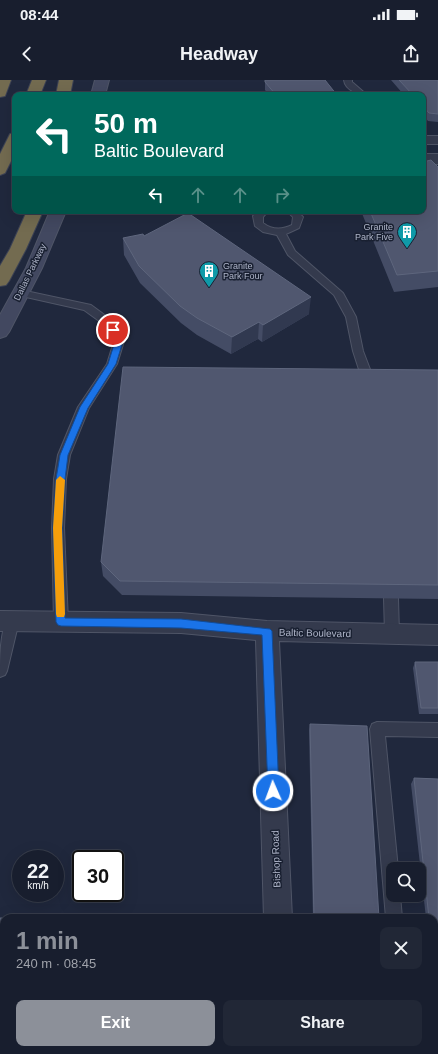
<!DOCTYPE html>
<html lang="en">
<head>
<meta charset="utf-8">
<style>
  :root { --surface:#181e2e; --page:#212736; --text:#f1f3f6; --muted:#9fa2aa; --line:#363c4a; --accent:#8c9099 }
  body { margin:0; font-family:Arial,sans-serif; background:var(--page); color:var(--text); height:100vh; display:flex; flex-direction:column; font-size:15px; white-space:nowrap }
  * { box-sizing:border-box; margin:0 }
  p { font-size:13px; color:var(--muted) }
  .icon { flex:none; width:22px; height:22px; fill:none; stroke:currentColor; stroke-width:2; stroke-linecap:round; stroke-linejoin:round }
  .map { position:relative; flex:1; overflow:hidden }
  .details { position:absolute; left:0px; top:834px; width:438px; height:140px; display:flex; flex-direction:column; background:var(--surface); border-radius:12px 12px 0 0; box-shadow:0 4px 16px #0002,0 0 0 1px var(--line) }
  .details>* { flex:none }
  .guide { position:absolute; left:12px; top:12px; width:414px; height:122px; border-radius:8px; box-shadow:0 4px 16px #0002,0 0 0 1px var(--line); background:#00695c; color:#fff; overflow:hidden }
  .tools { position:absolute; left:386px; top:782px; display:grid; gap:8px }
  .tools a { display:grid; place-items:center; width:40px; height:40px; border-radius:8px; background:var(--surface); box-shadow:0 4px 16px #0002,0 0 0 1px var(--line); font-size:20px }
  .speed { position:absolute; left:12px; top:770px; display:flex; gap:8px; font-size:20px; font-weight:700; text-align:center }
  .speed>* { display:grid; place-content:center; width:52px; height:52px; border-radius:50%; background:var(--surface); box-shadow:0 4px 16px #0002,0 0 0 1px var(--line); line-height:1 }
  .speed small { font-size:10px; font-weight:400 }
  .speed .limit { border:2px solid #111; border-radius:6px; background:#fff; color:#111 }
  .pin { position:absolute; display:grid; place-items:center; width:34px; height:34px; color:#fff; margin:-17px; border:2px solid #fff; border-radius:50%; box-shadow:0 1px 4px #0007 }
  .me { position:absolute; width:44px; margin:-22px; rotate:358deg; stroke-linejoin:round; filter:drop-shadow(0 0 3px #0008) }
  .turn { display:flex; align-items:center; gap:14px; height:84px; padding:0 16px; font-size:18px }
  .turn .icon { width:52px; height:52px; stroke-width:2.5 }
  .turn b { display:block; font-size:28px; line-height:34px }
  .lanes { display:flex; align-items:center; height:38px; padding:0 16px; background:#0003; justify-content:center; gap:20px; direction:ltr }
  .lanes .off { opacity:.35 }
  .round { display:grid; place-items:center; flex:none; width:42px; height:42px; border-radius:8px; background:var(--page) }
  .headline { display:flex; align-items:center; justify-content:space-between; height:68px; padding:0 16px }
  h1 { font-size:24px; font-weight:600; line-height:30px; color:var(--accent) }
  .cta { display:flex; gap:8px; margin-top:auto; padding:8px 16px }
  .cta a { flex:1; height:46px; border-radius:8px; background:var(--accent); color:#fff; font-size:16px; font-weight:600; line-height:46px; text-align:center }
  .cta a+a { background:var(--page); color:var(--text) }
  .status { display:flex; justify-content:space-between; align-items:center; height:28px; padding:0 20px; background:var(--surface); direction:ltr }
  .status svg { height:11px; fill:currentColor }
  header { display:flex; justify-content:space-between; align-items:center; height:52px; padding:0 16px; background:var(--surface); font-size:18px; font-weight:600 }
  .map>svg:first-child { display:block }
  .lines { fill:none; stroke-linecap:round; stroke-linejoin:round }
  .service-casing { stroke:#4f5567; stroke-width:2 }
  .minor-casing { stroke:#4f5567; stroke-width:2 }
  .tertiary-casing { stroke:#4f5567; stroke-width:2 }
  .secondary-casing { stroke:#4f5567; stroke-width:2 }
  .motorway-casing { stroke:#3c4254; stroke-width:2 }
  .service { fill:#343a4d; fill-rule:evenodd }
  .minor { fill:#343a4d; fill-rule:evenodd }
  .tertiary { fill:#343a4d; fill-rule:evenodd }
  .secondary { fill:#424860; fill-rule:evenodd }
  .motorway { fill:#736b50; fill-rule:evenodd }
  .wall { fill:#444c65 }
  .shaded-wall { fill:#313950 }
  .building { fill:#50576f; stroke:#5e667d }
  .route { fill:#1a73e8; stroke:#114b97 }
  .slow { fill:#f59e0b }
  .labels { text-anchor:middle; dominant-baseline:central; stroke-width:3; stroke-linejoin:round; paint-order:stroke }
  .far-poi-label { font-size:9px; fill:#afb5c9; stroke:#192031; text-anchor:end }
  .far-street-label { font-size:9px; fill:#afb5c9; stroke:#192031 }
  .street-label { font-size:10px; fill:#afb5c9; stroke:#192031 }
</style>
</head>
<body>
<div class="status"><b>08:44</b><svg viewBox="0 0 49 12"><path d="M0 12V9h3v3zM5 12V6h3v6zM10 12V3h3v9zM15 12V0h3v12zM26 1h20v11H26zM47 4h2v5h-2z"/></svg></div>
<header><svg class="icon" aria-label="back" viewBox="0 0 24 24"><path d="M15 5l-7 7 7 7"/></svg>Headway<svg class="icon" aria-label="share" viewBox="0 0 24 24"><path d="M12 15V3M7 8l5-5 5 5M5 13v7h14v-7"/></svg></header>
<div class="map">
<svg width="438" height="974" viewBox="0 0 438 974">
  <rect width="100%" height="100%" fill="#20283d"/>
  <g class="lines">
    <defs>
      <path id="service" d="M344,0H352V2L367,15C359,15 345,10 344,0Z
        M258,131H268L263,137V143C272,150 282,150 292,145L293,137L287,131H297L303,137L299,148L286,154L295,171L343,213L356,237L363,271L376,305L374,308H366L364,305L353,271L346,237L334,215L288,175L277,155L263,152L255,146L253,136Z
        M21,210L91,225L110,239L125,258L117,284L89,328L70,375L66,399L64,448L68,542L66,546L61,548L56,546L54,542L52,448L54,399L58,375L78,327L107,284L115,258L102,243L84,230L17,215L16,213L17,211Z
        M391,512L396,514L398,518L399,554L397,558L392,560L387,558L385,554L384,518L386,514Z
        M12,535L17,537L19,541L7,591L5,595L0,597C0,577 0,556 7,537Z
        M377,642L438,643V657L385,656L398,789H393V815H400L402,838H386L370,649L372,644Z
        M396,970H414L415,974H397Z"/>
      <path id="minor" d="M0,531L181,533L267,541L438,545V565L279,561L292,838H264L256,560L181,553L0,551Z
        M434,941H438V971L432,970H434Z
        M268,970H298V974H268Z"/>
      <path id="tertiary" d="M423,56H438V64H423Z
        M423,74H438V84H423Z"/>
      <path id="secondary" d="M95,0H109L105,15H91Z
        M50,131H66L42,188L9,252L6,256L0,258V235L26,188Z"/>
      <path id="motorway" d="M0,0H11L5,16L0,17Z
        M32,0H46L40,15H26Z
        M59,0H73L70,15H56Z
        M15,53V73L5,93L0,95V74L10,54Z
        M27,131H43L26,169L9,201L6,205L0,206V186L10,169Z"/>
    </defs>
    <use href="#service" class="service-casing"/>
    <use href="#minor" class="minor-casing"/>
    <use href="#tertiary" class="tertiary-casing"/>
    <use href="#secondary" class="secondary-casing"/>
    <use href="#motorway" class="motorway-casing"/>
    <use href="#service" class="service"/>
    <use href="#minor" class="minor"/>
    <use href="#tertiary" class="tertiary"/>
    <use href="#secondary" class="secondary"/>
    <use href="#motorway" class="motorway"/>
  </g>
  <path class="wall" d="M265,0H325L337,15H269L265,10Z
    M391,0H438V42L428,41L423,35V15H404Z
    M438,87V207L394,212L361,131H423Z
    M144,156L309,234L262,262L258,259L231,274L197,255L181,243L140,203L124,175L123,158Z
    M438,290V519L122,515L103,496L101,482Z
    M415,582H438V634H419L413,588Z
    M310,644L379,838H313L309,650Z
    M414,698L438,699V908L434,907V838H426L411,704Z"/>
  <path class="shaded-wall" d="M311,217L309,234L262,262L263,245Z
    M259,242L258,259L231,274L232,257Z"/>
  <path class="building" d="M265,0H325L337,15H276L265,2Z
    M399,0H438V34L429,33L423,26V15H413Z
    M431,80L438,87V191L397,195L370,131H423V82Z
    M188,133L311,217L263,245L259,242L232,257L197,238L180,226L139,186L123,158L143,154L144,156Z
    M123,287L438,290V505L120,501L101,482Z
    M415,582H438V628H421Z
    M310,644L367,646L379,838H314Z
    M414,698L438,699V904H434V838H429Z
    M0,838H4V970H212V974H0Z"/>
  <path class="route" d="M113,247L116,248L124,258L116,284L88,328L68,375L65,399L62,448L65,538L181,539L270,549L272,551L279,711L277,714L273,716L270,714L268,711L262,555L181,548L61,546L58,545L56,542L53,448L56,399L60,375L80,327L108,284L116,258L109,250Z"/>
  <path class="slow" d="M60,396L65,400L62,448L65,534L64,537H57L56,534L53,448L56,400Z"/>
  <defs>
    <symbol id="building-pin" viewBox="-11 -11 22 30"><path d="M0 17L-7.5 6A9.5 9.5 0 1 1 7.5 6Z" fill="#0f9aa8" stroke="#192031"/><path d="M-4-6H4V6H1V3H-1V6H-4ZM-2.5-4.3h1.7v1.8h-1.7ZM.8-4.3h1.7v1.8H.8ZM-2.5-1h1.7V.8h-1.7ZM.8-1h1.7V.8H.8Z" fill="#fff"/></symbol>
  </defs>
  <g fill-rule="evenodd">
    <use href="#building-pin" x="396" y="141" width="22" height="30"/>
    <use href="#building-pin" x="198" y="180" width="22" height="30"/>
  </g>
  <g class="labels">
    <g class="far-poi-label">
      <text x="393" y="147">Granite<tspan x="393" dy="10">Park Five</tspan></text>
      <text x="223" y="186" text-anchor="start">Granite<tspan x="223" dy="10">Park Four</tspan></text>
    </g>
    <g class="far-street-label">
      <text transform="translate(30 192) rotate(-64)">Dallas Parkway</text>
    </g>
    <g class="street-label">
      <text transform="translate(315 553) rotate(1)">Baltic Boulevard</text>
      <text transform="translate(276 779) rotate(-92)">Bishop Road</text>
    </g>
  </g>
</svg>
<div class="tools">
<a><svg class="icon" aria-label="search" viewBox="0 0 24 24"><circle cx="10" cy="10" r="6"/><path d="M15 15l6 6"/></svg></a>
</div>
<div class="speed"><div>22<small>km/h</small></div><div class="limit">30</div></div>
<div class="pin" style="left:113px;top:250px;background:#d93025"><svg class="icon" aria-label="arrive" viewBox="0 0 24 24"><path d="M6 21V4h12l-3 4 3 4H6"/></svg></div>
<svg class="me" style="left:273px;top:711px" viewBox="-20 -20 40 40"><circle r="17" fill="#1a73e8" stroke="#fff" stroke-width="3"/><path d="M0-11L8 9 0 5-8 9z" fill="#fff"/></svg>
<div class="guide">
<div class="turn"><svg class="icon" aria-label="left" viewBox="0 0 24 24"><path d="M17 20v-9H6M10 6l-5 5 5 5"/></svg><div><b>50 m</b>Baltic Boulevard</div></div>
<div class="lanes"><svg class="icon" aria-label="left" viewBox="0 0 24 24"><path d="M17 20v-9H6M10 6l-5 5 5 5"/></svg><svg class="icon off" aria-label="ahead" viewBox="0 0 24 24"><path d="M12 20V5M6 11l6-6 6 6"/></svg><svg class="icon off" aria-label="ahead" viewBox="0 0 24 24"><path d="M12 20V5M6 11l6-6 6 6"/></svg><svg class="icon off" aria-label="right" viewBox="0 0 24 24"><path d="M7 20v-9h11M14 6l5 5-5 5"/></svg></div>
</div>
<section class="details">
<div class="headline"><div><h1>1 min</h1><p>240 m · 08:45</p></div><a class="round"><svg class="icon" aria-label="close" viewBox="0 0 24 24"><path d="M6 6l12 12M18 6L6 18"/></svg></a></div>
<div class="cta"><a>Exit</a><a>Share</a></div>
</section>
</div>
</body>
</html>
